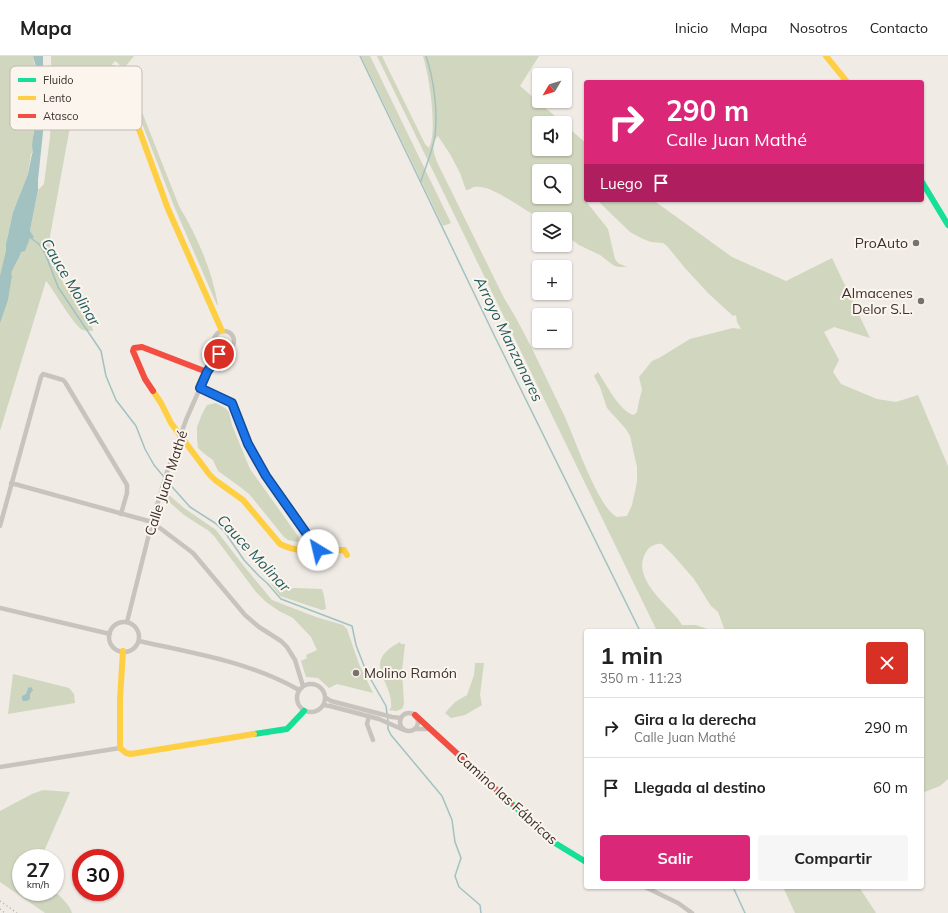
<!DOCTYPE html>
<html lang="es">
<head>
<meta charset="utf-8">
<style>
  :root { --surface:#fff; --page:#f6f6f6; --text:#222; --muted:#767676; --line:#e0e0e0; --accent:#db2777 }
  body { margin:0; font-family:Mulish,sans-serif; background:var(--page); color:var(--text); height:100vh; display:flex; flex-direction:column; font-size:15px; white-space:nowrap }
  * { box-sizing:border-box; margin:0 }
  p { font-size:13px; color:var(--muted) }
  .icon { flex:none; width:22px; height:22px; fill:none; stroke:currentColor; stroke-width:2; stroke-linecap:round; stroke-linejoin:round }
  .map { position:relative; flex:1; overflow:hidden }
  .panel { position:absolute; left:584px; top:573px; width:340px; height:260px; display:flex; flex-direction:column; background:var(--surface); border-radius:4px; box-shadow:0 1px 3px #0004 }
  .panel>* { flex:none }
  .hud { position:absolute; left:584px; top:24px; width:340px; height:122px; border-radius:4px; box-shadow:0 1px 3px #0004; background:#db2777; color:#fff; overflow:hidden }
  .needle { width:26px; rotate:232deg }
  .fabs { position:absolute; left:532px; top:12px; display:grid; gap:8px }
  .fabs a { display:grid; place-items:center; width:40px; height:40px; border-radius:4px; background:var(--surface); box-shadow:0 1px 3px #0004; font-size:20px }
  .speed { position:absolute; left:12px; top:793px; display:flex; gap:8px; font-size:20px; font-weight:700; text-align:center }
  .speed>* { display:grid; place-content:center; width:52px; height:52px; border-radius:50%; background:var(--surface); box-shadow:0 1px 3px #0004; line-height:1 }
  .speed small { font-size:10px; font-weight:400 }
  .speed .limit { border:6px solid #d22; background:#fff; color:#111 }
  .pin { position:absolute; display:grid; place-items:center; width:34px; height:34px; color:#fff; margin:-17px; border:2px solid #fff; border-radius:50%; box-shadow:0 1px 4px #0007 }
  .me { position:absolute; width:44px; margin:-22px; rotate:324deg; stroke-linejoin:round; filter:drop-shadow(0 0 3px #0008) }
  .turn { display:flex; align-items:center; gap:14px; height:84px; padding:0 16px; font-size:18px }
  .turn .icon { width:52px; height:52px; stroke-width:2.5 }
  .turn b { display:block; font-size:28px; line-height:34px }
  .then { display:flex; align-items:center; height:38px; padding:0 16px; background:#0003; gap:8px; font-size:15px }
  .round { display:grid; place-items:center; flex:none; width:42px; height:42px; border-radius:4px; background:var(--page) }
  .headline { display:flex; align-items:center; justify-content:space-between; height:68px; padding:0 16px }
  h1 { font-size:24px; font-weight:700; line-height:30px }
  .cta { display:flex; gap:8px; margin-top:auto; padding:8px 16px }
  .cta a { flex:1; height:46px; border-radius:4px; background:var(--accent); color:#fff; font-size:16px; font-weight:700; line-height:46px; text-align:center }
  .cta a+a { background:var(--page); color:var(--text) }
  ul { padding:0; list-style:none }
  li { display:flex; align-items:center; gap:12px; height:60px; padding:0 16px; border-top:1px solid var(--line) }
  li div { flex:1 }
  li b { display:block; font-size:15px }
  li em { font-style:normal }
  header { display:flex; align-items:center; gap:24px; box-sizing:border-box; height:56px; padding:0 20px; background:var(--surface); border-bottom:1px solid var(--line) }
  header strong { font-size:19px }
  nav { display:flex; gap:22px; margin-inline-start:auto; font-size:14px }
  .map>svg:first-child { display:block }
  .green { fill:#d1d6bf; fill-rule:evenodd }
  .water { fill:#a1c2c1 }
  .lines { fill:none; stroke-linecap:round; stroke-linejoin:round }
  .stream { stroke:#a1c2c1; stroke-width:1.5 }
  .street { stroke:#c9c3be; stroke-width:4.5 }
  .fast { stroke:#16e098; stroke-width:6 }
  .slow { stroke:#ffcf43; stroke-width:6 }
  .jam { stroke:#f24e42; stroke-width:6 }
  .rail { stroke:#b1aca8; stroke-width:1.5; stroke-dasharray:1 3; stroke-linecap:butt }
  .route-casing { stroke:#114b97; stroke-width:10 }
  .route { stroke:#1a73e8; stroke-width:7 }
  .poi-dot { fill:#7a716c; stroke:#fbf5ee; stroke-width:1.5 }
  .labels { text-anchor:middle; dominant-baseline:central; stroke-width:4; stroke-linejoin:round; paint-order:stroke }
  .poi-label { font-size:14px; fill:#3b302b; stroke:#fbf5ee; text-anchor:end }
  .street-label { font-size:14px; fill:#3b302b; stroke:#fbf5ee }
  .water-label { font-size:15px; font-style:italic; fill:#1f5a5e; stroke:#fbf5ee }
  .key { fill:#fbf5ee; stroke:#c1bab4; stroke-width:1 }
  .key-label { font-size:11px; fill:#3b302b }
</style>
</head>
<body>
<header>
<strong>Mapa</strong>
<nav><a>Inicio</a><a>Mapa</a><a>Nosotros</a><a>Contacto</a></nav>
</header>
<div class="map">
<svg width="948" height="857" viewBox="0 0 948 857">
  <rect width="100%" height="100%" fill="#f0ebe5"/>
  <path class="green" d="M0,0H33L36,16L34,20L36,25L34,33V50L36,53C33,67 33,81 33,96L31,98L28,118L13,156L7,183L28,185L30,182L34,181L30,175L38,134L44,128L50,81L52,50L51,0H134L125,11L127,18L179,150C197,180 212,214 218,249H217L174,150L119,8L115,5L80,47L72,60L50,180C49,198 55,216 66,230C76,245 90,257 93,275C90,275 85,275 83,274C75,272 54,234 46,225L0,375Z
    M361,0H370L451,167L443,170Z
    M377,0H382L425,88L429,92C438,75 429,19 423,0H539L520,30L563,67H539V93H565V69L586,87L585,144L608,173L615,203L618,207L627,211H618L613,209L600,199L579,189L565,179V163C559,163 549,165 543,163C525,157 493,127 474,131C471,132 469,134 466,134L460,117L450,98L438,80C430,87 434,98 437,106L504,242C527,279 545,320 564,359C574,380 598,452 617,461L627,460L632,449L637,426V411L630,380L626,373L607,352L600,331L594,320L598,316C606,328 620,356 634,359L637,356L639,345L642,334L639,321L652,305L659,302L690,283L733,272L741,273L737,266L736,259L733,260L708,237L685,212L667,190L663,187L651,186L643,183L630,176L597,144H653L732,201L786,225L832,202L870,282L834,271L824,276L839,304L833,316L841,328L877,343L896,346L918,339L948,410V723L940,730L922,737V575H725L718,556L711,550L694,523L673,499L662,488C655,487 649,491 646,496C631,521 664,546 678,563L682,569H696L713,575H657ZM539,115H565V141H539Z
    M216,347L225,352L229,356L232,369L250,413L298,480L299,484L297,486L288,484L284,481L250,439L239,430L218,415L213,404L206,399L198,392L197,383V371L202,358L207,349Z
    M169,439L184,452L216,474L243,509L272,544L316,561L343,569L347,573L359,608L373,637L337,628L329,632L318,622L306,621L301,605L307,602L306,599L317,594L311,581L293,562L279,555L266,546L256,536L214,480L209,475L184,459L167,444Z
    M270,527L281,534L294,532L322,533L324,540L326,553L322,554L280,540Z
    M400,586L401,588H405L402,615L404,648L402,653L396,655L389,654L391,652C394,624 359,608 400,586Z
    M475,607H484L480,639L482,649L465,659L451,662L445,657L455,646L467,639L474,619Z
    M13,618L69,632L74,638L75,647L8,658Z
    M43,734L70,736L41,802H21V836H55C62,842 69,848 72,857H45L0,826V755L32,738Z
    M783,831H859L876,857H795Z"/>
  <path class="water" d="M33,0H43V14L46,28L45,57L38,124V134L30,175L34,181L32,183L30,182L25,195L21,196C19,204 12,211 11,219H12L8,244L0,267V220L6,195V188L13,156L28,118L32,98L33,96L32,90L35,65L33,62L36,53C32,45 35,24 36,16C37,11 34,5 33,0Z
    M31,631L33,634L30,638V643L27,645H23L22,643V640L26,638L28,632Z"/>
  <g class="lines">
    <path class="stream" d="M360,0L495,281L640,575
      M421,125C425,112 433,94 435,80C438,55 434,24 426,0
      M32,183L39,188L45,197L58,231L101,295L106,320L116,344L136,370L145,393L154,409L164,421
      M166,424L190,451L215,467L224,475L244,504L259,520L267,527L281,543L352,570L356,589L366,615L386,650L388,665
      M388,669V673L391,679L442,740L452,764L455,786L461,802L455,820L459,831L480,849L481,857
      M733,831L745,857"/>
    <path class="street" d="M214 285a10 10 0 1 1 20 0a10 10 0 1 1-20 0Z
      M200,333L233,347L248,388L266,420L318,494
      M11,427L152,466L193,497L245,559L259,571L281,585L287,591L295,604L303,630
      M0,470L41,321L43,318L63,324L65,326L127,429V437L121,458
      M0,552L110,578
      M127,566L152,466L167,416L186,364L207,316L221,294
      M109 581a15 15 0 1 1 30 0a15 15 0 1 1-30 0Z
      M139,585C193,597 250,606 299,634
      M297 642a14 14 0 1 1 28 0a14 14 0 1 1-28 0Z
      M325,641L331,645L392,661L401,662
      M323,649L330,650L379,663L404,674
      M400 666a9 9 0 1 1 18 0a9 9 0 1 1-18 0Z
      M369,660L367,668L373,684
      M416,673H430
      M0,711L120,692
      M645,831L678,847L692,857"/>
    <path class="fast" d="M922,126L948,169
      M254,678L287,673L304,655
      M511,747L555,787L586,806"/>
    <path class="slow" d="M826,0L847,26
      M113,12L140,76L168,153L222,275
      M153,335L161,347L171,367L209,418L215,424L243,444L280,488C299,498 323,494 344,494L347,499
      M123,595L120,643V692L126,697L131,698L254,678"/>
    <path class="jam" d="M153,335L145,323L133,295L134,292L142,291L207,316
      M415,659L511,747"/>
    <path class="rail" d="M0,845L17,857
      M0,853L5,857"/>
  </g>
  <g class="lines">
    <defs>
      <path id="route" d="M219,298L207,316L200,332L232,347L248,388L266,420L318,494"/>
    </defs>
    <use href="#route" class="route-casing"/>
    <use href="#route" class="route"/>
  </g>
  <g class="poi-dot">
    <circle cx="916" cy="187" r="4"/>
    <circle cx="921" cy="245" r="4"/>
    <circle cx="356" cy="617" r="4"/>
  </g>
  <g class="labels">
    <g class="poi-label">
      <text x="908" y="187">ProAuto</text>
      <text x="913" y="237">Almacenes<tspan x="913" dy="16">Delor S.L.</tspan></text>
      <text x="364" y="617" text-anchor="start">Molino Ramón</text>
    </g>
    <g class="street-label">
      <text transform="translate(166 427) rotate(-72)">Calle Juan Mathé</text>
      <text transform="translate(507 742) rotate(42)">Camino las Fábricas</text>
    </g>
    <g class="water-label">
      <text transform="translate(71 226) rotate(59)">Cauce Molinar</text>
      <text transform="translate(509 283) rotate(64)">Arroyo Manzanares</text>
      <text transform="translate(254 497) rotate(47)">Cauce Molinar</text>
    </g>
  </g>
  <rect x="10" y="10" width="132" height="64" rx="6" class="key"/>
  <rect x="18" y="22" width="18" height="4" fill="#16e098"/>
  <rect x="18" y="40" width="18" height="4" fill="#ffcf43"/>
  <rect x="18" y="58" width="18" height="4" fill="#f24e42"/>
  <g class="key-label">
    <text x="43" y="28">Fluido</text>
    <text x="43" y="46">Lento</text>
    <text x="43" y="64">Atasco</text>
  </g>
</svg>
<div class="fabs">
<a><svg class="needle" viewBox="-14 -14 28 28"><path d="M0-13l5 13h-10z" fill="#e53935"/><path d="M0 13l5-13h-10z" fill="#767676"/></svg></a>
<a><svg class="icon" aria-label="sound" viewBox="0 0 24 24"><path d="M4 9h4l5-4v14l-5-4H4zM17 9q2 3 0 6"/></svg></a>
<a><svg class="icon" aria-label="search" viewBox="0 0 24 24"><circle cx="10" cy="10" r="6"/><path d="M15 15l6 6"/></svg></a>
<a><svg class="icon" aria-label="layers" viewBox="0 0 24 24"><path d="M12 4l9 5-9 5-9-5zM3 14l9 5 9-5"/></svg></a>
<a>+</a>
<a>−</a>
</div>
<div class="speed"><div>27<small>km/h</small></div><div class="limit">30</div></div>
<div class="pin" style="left:219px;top:298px;background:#d93025"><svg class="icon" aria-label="arrive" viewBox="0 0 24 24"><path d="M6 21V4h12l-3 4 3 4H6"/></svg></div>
<svg class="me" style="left:318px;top:494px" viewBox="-20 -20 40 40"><circle r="19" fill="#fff"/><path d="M0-13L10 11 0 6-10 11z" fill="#1a73e8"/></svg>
<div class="hud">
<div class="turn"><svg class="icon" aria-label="right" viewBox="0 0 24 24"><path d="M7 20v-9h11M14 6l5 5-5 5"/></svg><div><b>290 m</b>Calle Juan Mathé</div></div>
<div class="then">Luego<svg class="icon" aria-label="arrive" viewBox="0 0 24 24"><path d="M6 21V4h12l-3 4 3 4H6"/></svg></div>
</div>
<section class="panel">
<div class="headline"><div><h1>1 min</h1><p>350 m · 11:23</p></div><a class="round" style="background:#d93025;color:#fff"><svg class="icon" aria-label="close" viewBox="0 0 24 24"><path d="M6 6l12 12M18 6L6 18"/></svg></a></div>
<ul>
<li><svg class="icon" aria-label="right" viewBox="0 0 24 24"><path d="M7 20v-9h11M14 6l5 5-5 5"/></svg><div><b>Gira a la derecha</b><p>Calle Juan Mathé</p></div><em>290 m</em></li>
<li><svg class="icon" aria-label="arrive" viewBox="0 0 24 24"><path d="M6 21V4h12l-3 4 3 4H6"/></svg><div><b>Llegada al destino</b></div><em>60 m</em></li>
</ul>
<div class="cta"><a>Salir</a><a>Compartir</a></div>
</section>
</div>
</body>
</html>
